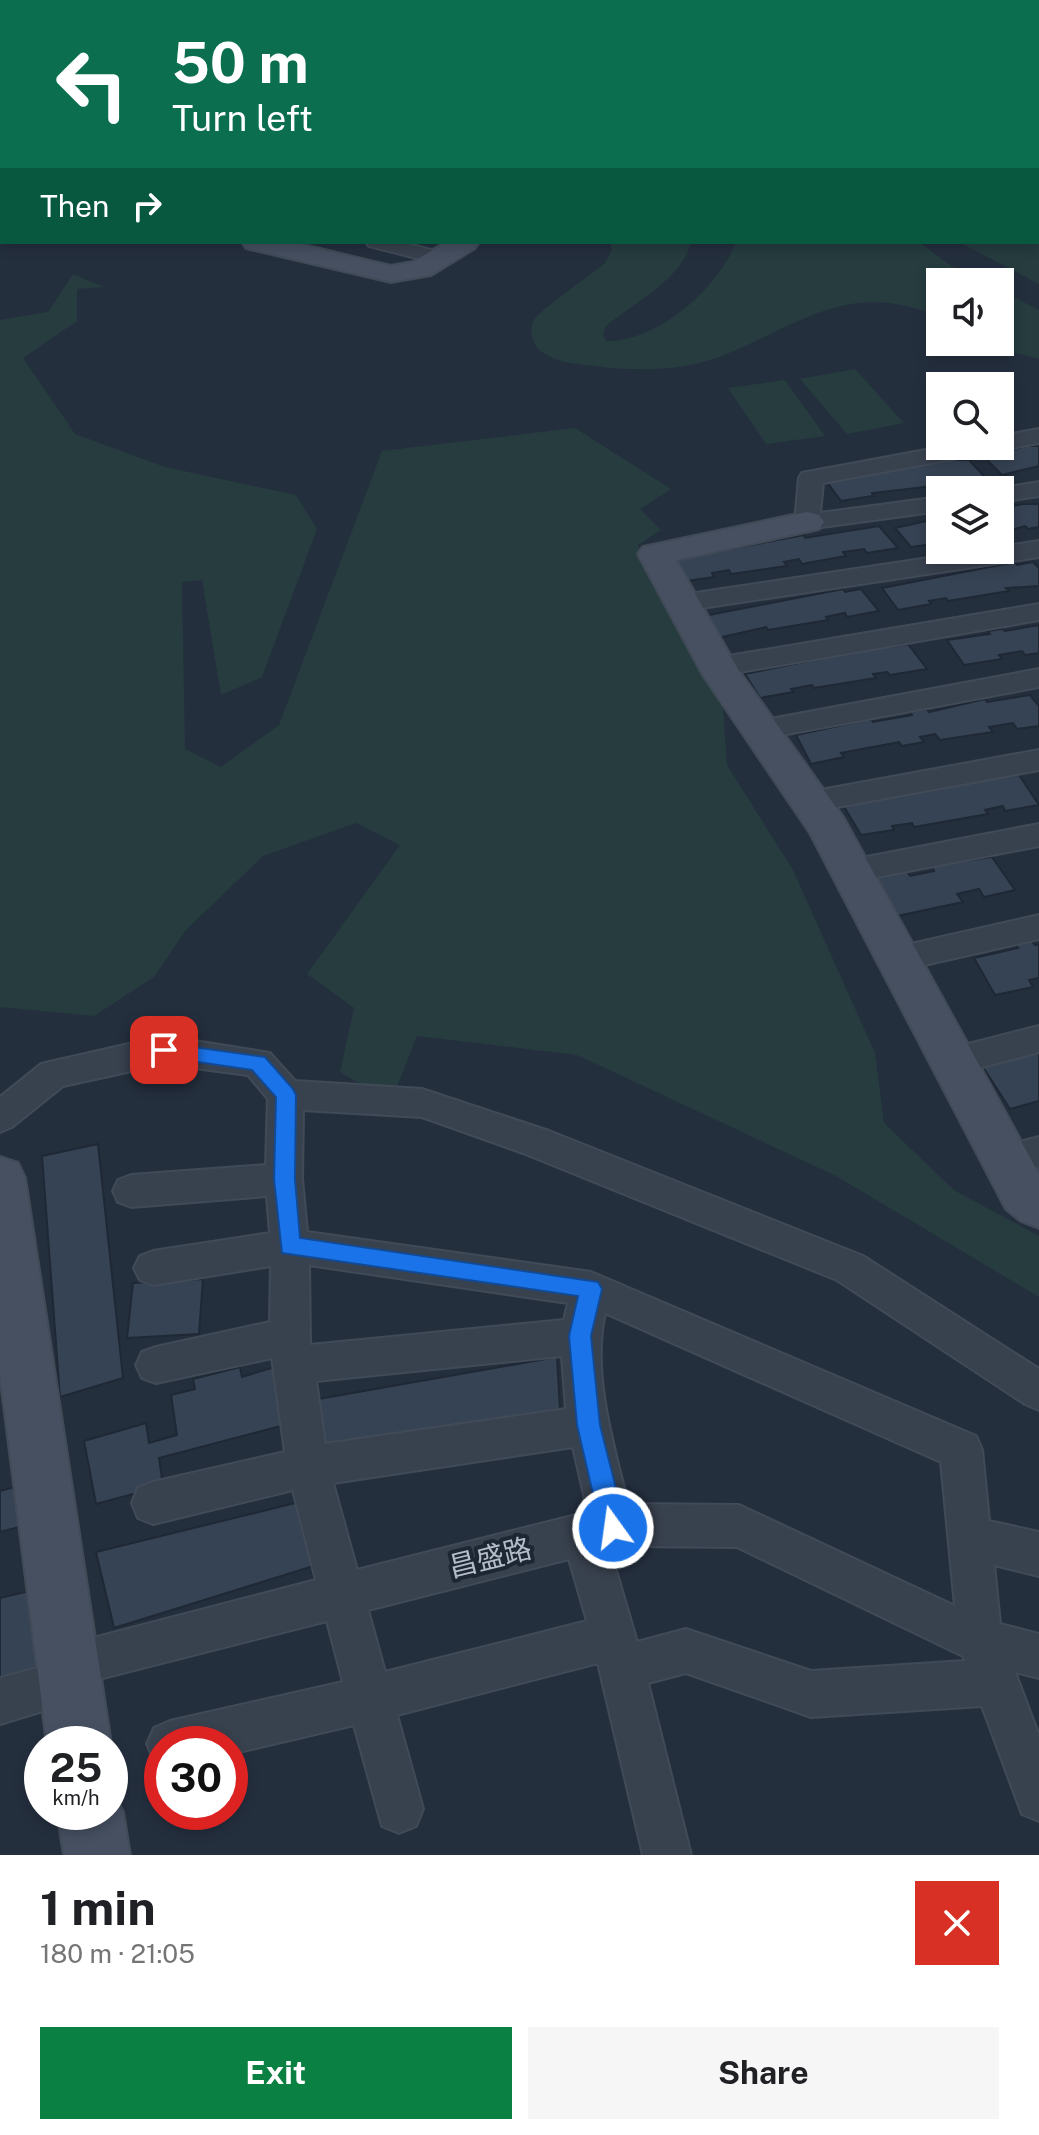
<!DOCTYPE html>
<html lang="en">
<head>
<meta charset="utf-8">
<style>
  :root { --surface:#fff; --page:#f6f6f6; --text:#202124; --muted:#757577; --accent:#0b8043 }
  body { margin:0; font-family:"Public Sans","Noto Sans SC",sans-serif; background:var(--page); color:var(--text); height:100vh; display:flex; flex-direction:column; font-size:30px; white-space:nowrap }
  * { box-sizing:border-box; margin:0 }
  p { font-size:26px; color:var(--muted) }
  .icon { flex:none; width:44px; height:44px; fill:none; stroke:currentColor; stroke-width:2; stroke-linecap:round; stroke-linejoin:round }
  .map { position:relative; height:1855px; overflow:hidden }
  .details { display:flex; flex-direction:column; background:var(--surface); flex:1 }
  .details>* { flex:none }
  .top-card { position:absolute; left:0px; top:0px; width:1040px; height:244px; box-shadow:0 4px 12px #0003; background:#0b6e4f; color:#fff; overflow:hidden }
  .controls { position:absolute; left:926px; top:268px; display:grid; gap:16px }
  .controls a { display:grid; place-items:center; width:88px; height:88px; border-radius:0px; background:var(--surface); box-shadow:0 4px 12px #0003; font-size:40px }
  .speed { position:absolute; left:24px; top:1726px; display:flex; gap:16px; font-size:40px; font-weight:700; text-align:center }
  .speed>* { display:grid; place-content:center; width:104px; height:104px; border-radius:50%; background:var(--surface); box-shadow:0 4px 12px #0003; line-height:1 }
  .speed small { font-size:20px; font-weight:400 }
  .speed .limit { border:12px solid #d22; background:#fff; color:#111 }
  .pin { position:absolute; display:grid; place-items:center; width:68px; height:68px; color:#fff; margin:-34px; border-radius:16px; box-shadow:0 4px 12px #0006 }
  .me { position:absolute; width:88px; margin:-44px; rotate:346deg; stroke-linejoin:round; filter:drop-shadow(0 0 6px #0008) }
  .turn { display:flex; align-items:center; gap:28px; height:168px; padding:0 40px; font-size:36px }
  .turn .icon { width:104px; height:104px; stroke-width:2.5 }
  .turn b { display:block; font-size:56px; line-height:68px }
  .then { display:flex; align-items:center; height:76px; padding:0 40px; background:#0003; gap:16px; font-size:30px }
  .round { display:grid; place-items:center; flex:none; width:84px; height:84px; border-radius:0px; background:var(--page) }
  .headline { display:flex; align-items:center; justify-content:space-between; height:136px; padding:0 40px }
  h1 { font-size:48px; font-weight:700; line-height:60px }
  .cta { display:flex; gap:16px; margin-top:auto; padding:16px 40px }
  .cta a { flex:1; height:92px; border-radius:0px; background:var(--accent); color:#fff; font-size:32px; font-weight:700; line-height:92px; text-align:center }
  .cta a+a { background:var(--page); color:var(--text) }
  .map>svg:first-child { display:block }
  .green { fill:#263c3f }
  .building { fill:#364354; stroke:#1f2835; stroke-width:2 }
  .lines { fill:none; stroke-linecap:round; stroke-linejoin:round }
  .street-casing { stroke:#414a57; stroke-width:4 }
  .secondary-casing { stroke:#414a57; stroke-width:4 }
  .street { fill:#38414e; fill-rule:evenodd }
  .secondary { fill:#465061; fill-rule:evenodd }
  .route { fill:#1a73e8; stroke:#114b97; stroke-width:2 }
  .labels { text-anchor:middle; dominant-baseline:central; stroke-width:8; stroke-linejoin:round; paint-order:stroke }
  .near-street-label { font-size:28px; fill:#b4bcc9; stroke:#1d2633 }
</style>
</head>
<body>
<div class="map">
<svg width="1039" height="1855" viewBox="0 0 1039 1855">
  <rect width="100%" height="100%" fill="#242f3e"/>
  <path class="green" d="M0,0H377L2,2L0,29Z
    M1039,177V284L959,242H1038Z
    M610,242H691C683,278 633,304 606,326L603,334L606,341C657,342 718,289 736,242H919L951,266L983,282H940V317C910,305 883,299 851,304C808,311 767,338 727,354C687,371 637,372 595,366C577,364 558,363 542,352C533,345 528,332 534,320C542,308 591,275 605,263L612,250Z
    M73,274L104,287L77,289V321L23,358L75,434L165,467L296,495L317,529L262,677L221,695L202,580L182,582L185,749L221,767L279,725L382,451L575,428L671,489L640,509L661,530L638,545L722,695L727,765L793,870L875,1053L884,1123L954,1190L1039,1236V1297L836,1176L577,1055L417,1036L391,1102L340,1072L354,1008L307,974L400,845L356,823L263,856L186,930L154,977L94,1016L0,1007V320L48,312Z
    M1000,290L1039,310V359L1012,352L991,342H1000Z
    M855,369L904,423L847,434L800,379Z
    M785,380L825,436L766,444L728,388Z"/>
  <path class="building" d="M1027,446H1039V466L1002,475L984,457Z
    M952,460H969L986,478L955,483L953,481L941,483L943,485L872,493L873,496L841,501L827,482Z
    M1023,504H1039V527L1028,529L1025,526L1000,533V508Z
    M940,518V543L911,547L895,528Z
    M879,526L898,548L867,553L864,549L843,552L846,556L802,564L799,559L784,562L787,566L731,574L729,570L712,573L714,577L687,581L673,560L804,535L805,538Z
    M1015,562L1017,565L1033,562L1039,568V586L1006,588L1009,591L948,601L946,598L929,601L931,604L898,610L882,588Z
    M843,589L845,592L861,589L879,611L847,617L845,613L826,617L828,620L768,630L766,627L718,638L704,616Z
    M1039,625V653L1025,655L1022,651L999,655L1002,659L964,665L947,640L990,634L988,631L1002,629L1005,631Z
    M908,644L927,669L890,675L887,672L873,674L876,678L814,688L812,685L791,689L793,692L760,698L745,674L888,645L890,647Z
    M1030,695L1039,706V726L1017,729L1013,723L989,727L993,732L940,740L935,734L920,737L924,742L902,746L899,742L841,753L844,757L811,764L796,735L871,719L873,722L912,715L910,712L927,709L929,712L985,699L987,702Z
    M1019,775L1039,805L1005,811L1003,806L985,810L988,814L914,827L912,823L892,826L894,830L861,835L843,805L935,789L933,786L990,776L992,779Z
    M992,857L1015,890L984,897L979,889L957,894L963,902L897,916L874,878L907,871L910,876L934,871L931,866Z
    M1032,941L1035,945L1039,944V978L1029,980L1033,987L995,995L974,958L1018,948L1015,945Z
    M1039,1052V1101L1010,1109L983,1067Z
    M98,1144L123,1378L60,1397L42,1156Z
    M203,1279L199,1334L127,1338L133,1283Z
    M557,1357L560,1409L311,1453L307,1401Z
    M281,1365L292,1423L159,1458L163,1486L96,1504L84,1441L146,1423L149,1443L177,1435L171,1395L195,1389L193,1379L240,1367L242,1377Z
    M29,1483L34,1523L0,1532V1491Z
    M295,1503L323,1563L114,1628L96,1552Z
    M29,1591L37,1669L0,1678V1598Z"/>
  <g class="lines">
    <defs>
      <path id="street" d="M511,0H530L532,2H513Z
        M0,119H2V129H0Z
        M0,147H2V157H0Z
        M0,175H2V187H0Z
        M366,242H400L447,254L450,258L440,264L369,246Z
        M1039,429V443L823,483L820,513L940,497V511L807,529L798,527L795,522L799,478L802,473L947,446H1000V436Z
        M1039,482V496L1000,502V490H991Z
        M1039,541V557L682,611L673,609L669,603L673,597L682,595L982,550H1000V547Z
        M1039,604V620L717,676L707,673L703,667L707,661L717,658Z
        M1039,669V687L760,739L750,737L746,730L750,723L760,721Z
        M1039,750V770L810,812L799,809L795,802L799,795L810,792Z
        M1039,824V846L851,882L840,879L835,871L840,863L851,860Z
        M1039,915V939L898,971L886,968L882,959L886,950L898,947Z
        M1039,1026V1052L953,1075L941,1071L936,1061L941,1051Z
        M164,1036L270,1053L295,1081L422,1089L549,1131L863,1256L1039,1369V1410L1025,1404L837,1280L523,1153L422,1117L303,1110L302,1179L307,1232L591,1272L976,1436L982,1450L989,1521L1039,1532V1576L994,1565L1000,1624L1039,1634V1678L1015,1672L1039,1736V1821L1022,1814L982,1706L811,1717L686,1673L648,1683L691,1855H643L598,1663L397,1715L423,1809L416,1826L399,1833L382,1826L354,1725L230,1754V1744H162V1764L154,1760L147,1744L154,1728L170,1721L343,1682L327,1621L91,1681L85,1698L0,1724V1678L45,1666L51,1649L316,1580L293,1490L153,1524L138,1518L132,1503L138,1488L153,1482L285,1452L272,1358L156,1383L142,1378L136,1365L142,1352L156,1347L270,1322L271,1266L153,1285L140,1280L134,1268L140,1256L153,1251L270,1233L267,1196L131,1207L118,1202L113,1191L118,1180L131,1175L266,1165L268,1099L248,1075L164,1064L63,1086L12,1127L0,1132V1097L41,1064ZM309,1265L568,1303L564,1320L310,1345ZM605,1313L941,1462L955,1606L739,1505L628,1504C614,1446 591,1373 605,1313ZM562,1356L566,1409L325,1444L316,1381ZM573,1447L588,1512L357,1570L333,1483ZM631,1546L737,1547L963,1656L965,1661L811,1671L686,1629L637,1642L610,1550ZM569,1559L587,1621L385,1672L368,1610Z
        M1039,1137V1167L1006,1175L993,1171L988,1160L993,1149Z"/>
      <path id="secondary" d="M456,0H487L489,2H458Z
        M1038,40H1039V54H1038Z
        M0,71H2L0,86Z
        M1038,137H1039V151H1038Z
        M0,200H2V216H0Z
        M242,242H291L391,266L413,262L446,242H479L475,248L431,275L391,282L246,248Z
        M807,512L819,515L824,522L819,529L676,560L739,671L843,817L1039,1174V1228L1021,1221L1006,1209L810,833L703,675L638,554L643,547Z
        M0,1157L18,1163L25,1178L111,1744L110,1746L47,1744L0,1374Z
        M110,1788L123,1812L130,1855H64L57,1812H110Z"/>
    </defs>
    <use href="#street" class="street-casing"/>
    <use href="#secondary" class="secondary-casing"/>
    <use href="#street" class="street"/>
    <use href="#secondary" class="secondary"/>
  </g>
  <path class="route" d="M164,1043L265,1057L293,1089L296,1095L295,1179L300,1238L598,1282L602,1289L591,1336L594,1366L600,1425L626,1528L622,1536L613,1540L605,1536L601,1528L577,1425L569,1336L578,1296L282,1253L274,1179L276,1097L252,1070L157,1056L154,1050L157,1045Z"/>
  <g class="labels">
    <g class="near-street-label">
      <text transform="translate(490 1557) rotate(-14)">昌盛路</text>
    </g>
  </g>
</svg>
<div class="controls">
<a><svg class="icon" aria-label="sound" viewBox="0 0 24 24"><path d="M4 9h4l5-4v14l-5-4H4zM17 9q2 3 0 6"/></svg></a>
<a><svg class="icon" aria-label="search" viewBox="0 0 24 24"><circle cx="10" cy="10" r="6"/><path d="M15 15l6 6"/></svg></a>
<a><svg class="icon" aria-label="layers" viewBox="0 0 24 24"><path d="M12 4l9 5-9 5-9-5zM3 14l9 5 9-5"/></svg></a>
</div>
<div class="speed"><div>25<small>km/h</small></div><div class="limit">30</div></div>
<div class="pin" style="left:164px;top:1050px;background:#d93025"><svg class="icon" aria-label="arrive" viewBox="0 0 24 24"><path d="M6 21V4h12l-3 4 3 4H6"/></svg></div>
<svg class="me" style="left:613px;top:1528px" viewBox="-20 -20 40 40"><circle r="17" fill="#1a73e8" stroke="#fff" stroke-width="3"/><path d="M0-11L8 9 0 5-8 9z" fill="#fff"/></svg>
<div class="top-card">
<div class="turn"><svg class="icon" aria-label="left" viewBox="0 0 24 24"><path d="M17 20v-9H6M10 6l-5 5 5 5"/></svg><div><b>50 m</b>Turn left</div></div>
<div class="then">Then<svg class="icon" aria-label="right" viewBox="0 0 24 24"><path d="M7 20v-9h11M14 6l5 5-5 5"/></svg></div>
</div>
</div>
<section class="details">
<div class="headline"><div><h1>1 min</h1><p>180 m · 21:05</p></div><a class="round" style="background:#d93025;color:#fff"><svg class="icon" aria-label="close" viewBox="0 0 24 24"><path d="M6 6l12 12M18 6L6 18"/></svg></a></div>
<div class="cta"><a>Exit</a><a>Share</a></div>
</section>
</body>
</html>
